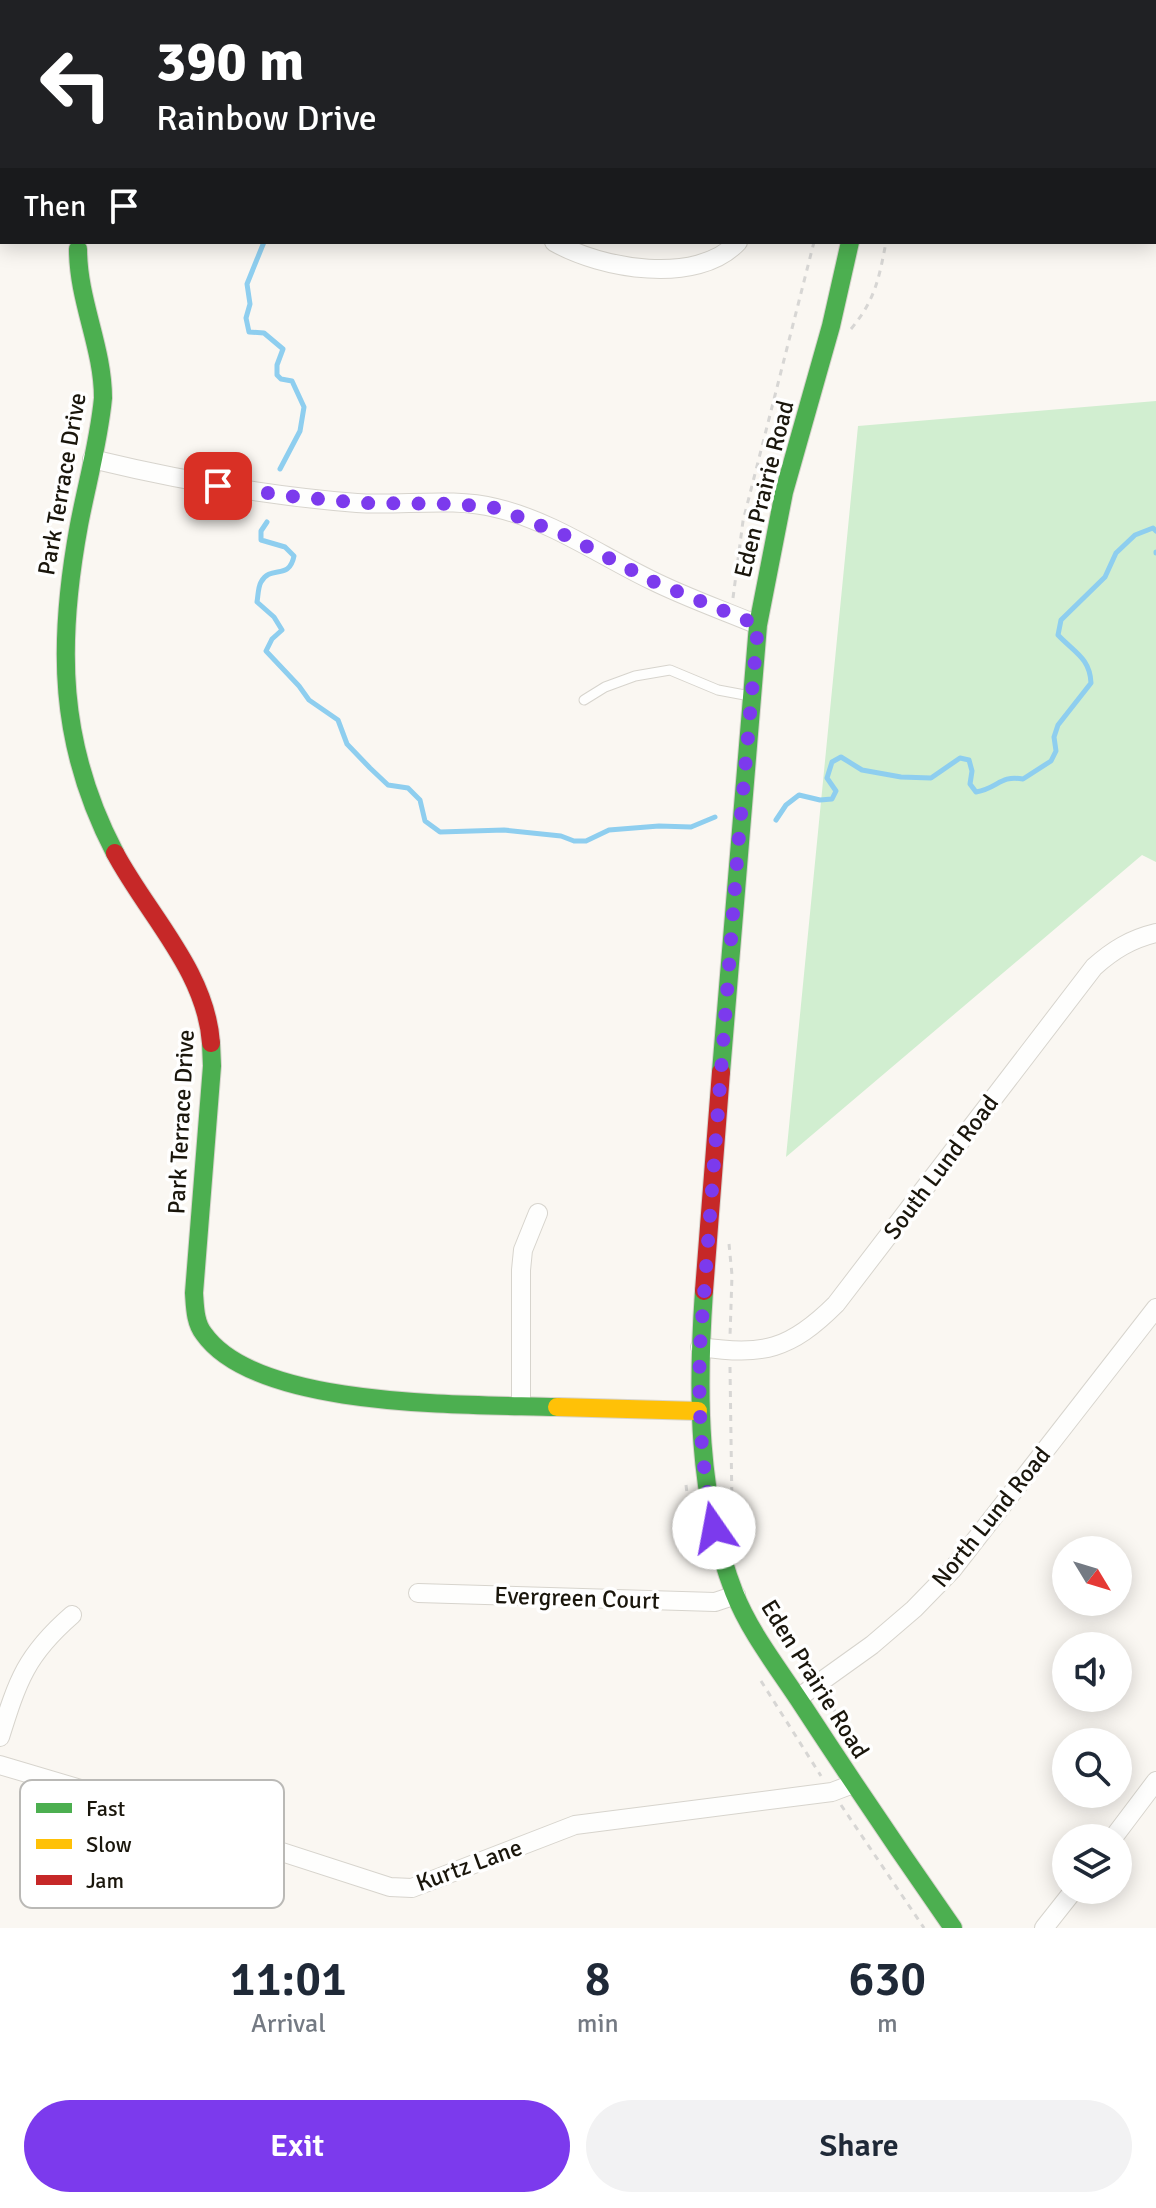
<!DOCTYPE html>
<html lang="en">
<head>
<meta charset="utf-8">
<style>
  :root { --surface:#fff; --page:#f2f2f3; --text:#1f2937; --muted:#747a83; --accent:#7c3aed }
  body { margin:0; font-family:Signika,sans-serif; background:var(--page); color:var(--text); height:100vh; display:flex; flex-direction:column; font-size:30px; white-space:nowrap }
  * { box-sizing:border-box; margin:0 }
  p { font-size:26px; color:var(--muted) }
  .icon { flex:none; width:44px; height:44px; fill:none; stroke:currentColor; stroke-width:2; stroke-linecap:round; stroke-linejoin:round }
  .map { position:relative; height:1928px; overflow:hidden }
  .details { display:flex; flex-direction:column; background:var(--surface); flex:1 }
  .details>* { flex:none }
  .banner { position:absolute; left:0px; top:0px; width:1156px; height:244px; box-shadow:0 4px 20px #0003; background:#202124; color:#fff; overflow:hidden }
  .needle { width:52px; rotate:128deg }
  .buttons { position:absolute; left:1052px; top:1536px; display:grid; gap:16px }
  .buttons a { display:grid; place-items:center; width:80px; height:80px; border-radius:50%; background:var(--surface); box-shadow:0 4px 20px #0003; font-size:40px }
  .pin { position:absolute; display:grid; place-items:center; width:68px; height:68px; color:#fff; margin:-34px; border-radius:16px; box-shadow:0 4px 12px #0006 }
  .me { position:absolute; width:88px; margin:-44px; rotate:348deg; stroke-linejoin:round; filter:drop-shadow(0 0 6px #0008) }
  .turn { display:flex; align-items:center; gap:28px; height:168px; padding:0 24px; font-size:36px }
  .turn .icon { width:104px; height:104px; stroke-width:2.5 }
  .turn b { display:block; font-size:56px; line-height:68px }
  .then { display:flex; align-items:center; height:76px; padding:0 24px; background:#0003; gap:16px; font-size:30px }
  .eta { display:flex; justify-content:space-evenly; align-items:center; height:136px; text-align:center }
  .eta b { font-size:48px; font-weight:600; line-height:56px }
  .button { display:flex; gap:16px; margin-top:auto; padding:16px 24px }
  .button a { flex:1; height:92px; border-radius:48px; background:var(--accent); color:#fff; font-size:32px; font-weight:600; line-height:92px; text-align:center }
  .button a+a { background:var(--page); color:var(--text) }
  .map>svg:first-child { display:block }
  .green { fill:#d1eed0 }
  .lines { fill:none; stroke-linecap:round; stroke-linejoin:round }
  .stream { stroke:#8eceef; stroke-width:5 }
  .lane-casing { stroke:#d7d4cd; stroke-width:11 }
  .street-casing { stroke:#d7d4cd; stroke-width:20 }
  .fast-casing { stroke:#d7d4cd; stroke-width:20 }
  .slow-casing { stroke:#d7d4cd; stroke-width:20 }
  .jam-casing { stroke:#d7d4cd; stroke-width:20 }
  .path { stroke:#d7d6d4; stroke-width:3; stroke-dasharray:6 6; stroke-linecap:butt }
  .lane { stroke:#fefefd; stroke-width:9 }
  .street { stroke:#fefefd; stroke-width:18 }
  .fast { stroke:#4caf50; stroke-width:18 }
  .slow { stroke:#ffc107; stroke-width:18 }
  .jam { stroke:#c62828; stroke-width:18 }
  .route { stroke:#7c3aed; stroke-width:14; stroke-dasharray:0 25.2 }
  .labels { text-anchor:middle; dominant-baseline:central; stroke-width:7; stroke-linejoin:round; paint-order:stroke }
  .street-label { font-size:24px; fill:#1a160c; stroke:#fff }
  .key { fill:#fff; stroke:#bab9b6; stroke-width:2 }
  .key-label { font-size:22px; fill:#1a160c }
</style>
</head>
<body>
<div class="map">
<svg width="1156" height="1928" viewBox="0 0 1156 1928">
  <rect width="100%" height="100%" fill="#faf7f2"/>
  <path class="green" d="M1156,401V862L1142,855L786,1157L858,426Z"/>
  <g class="lines">
    <path class="stream" d="M0,180L2,178
      M264,242L247,284L250,304L246,318L249,332L264,333L283,349L277,365V375L281,379L292,381L304,407L300,431L280,469
      M267,522L261,531V540L285,547L294,556C289,581 271,564 261,582C258,587 258,597 257,602L274,617L282,630L272,639L266,651L299,686L309,700L338,720L347,744L370,768L388,785L408,788L420,800L425,821L440,832L504,830L561,836L574,841H586L609,830L659,826L691,827L715,817
      M1156,552V553
      M776,820L786,805L799,795L820,800L832,799L836,791L827,778L832,762L841,757L862,770L901,777L931,778L960,758L969,760L972,771L970,784L976,792C999,788 999,775 1023,779L1051,761L1056,751L1054,737L1058,725L1091,683C1090,658 1074,652 1058,635L1061,620L1105,577L1116,553L1135,535L1153,528L1156,531"/>
    <defs>
      <path id="lane" d="M584,700L605,687L635,676L670,670L718,690L750,696"/>
      <path id="street" d="M1154,63L1156,61
        M1154,189L1156,191
        M554,242C601,269 697,286 738,242
        M92,459C179,480 267,496 357,503C402,506 452,497 496,508C552,521 601,556 651,580C685,597 722,610 758,625
        M700,1347C763,1356 790,1350 836,1304L1094,967C1113,950 1131,939 1156,933
        M521,1406V1270L523,1250L538,1213
        M418,1593L715,1602L736,1595
        M798,1698L872,1645L914,1609L952,1570L1156,1308
        M0,1737C18,1680 26,1655 72,1615
        M0,1765L161,1813L390,1887L412,1888L575,1825L832,1792L853,1784
        M1113,1838L1156,1781
        M1044,1928L1074,1890"/>
      <path id="fast" d="M78,249C78,301 103,347 103,398C99,441 87,483 79,525C57,644 58,744 115,853
        M211,1043L212,1066L194,1293C195,1307 195,1323 204,1334C258,1410 471,1404 557,1407
        M721,1072L758,625L784,492L831,326L850,242
        M704,1291C697,1392 697,1496 734,1592C750,1633 779,1669 803,1706C852,1781 902,1855 953,1928"/>
      <path id="slow" d="M557,1407L698,1411"/>
      <path id="jam" d="M880,2L881,0
        M115,853C148,915 206,971 211,1043
        M704,1291L721,1072"/>
    </defs>
    <use href="#lane" class="lane-casing"/>
    <use href="#street" class="street-casing"/>
    <use href="#fast" class="fast-casing"/>
    <use href="#slow" class="slow-casing"/>
    <use href="#jam" class="jam-casing"/>
    <path class="path" d="M916,0V2
      M845,2V0
      M851,329C875,300 879,279 886,242
      M733,598L743,521L814,242
      M729,1244L732,1275L730,1336
      M730,1367L732,1508
      M686,1485L688,1501
      M792,1652L809,1669
      M761,1681L821,1776
      M830,1697L839,1724
      M841,1805L924,1928"/>
    <use href="#lane" class="lane"/>
    <use href="#street" class="street"/>
    <use href="#fast" class="fast"/>
    <use href="#slow" class="slow"/>
    <use href="#jam" class="jam"/>
  </g>
  <g class="lines">
    <path class="route" d="M218,486L289,496L360,503L457,504L496,508L567,536L652,581L758,625L738,848L700,1347C698,1409 701,1467 714,1528"/>
  </g>
  <g class="labels">
    <g class="street-label">
      <text transform="translate(62 484) rotate(-80)">Park Terrace Drive</text>
      <text transform="translate(764 489) rotate(-76)">Eden Prairie Road</text>
      <text transform="translate(181 1122) rotate(-87)">Park Terrace Drive</text>
      <text transform="translate(941 1167) rotate(-53)">South Lund Road</text>
      <text transform="translate(991 1517) rotate(-51)">North Lund Road</text>
      <text transform="translate(577 1598) rotate(2)">Evergreen Court</text>
      <text transform="translate(815 1679) rotate(58)">Eden Prairie Road</text>
      <text transform="translate(469 1865) rotate(-20)">Kurtz Lane</text>
    </g>
  </g>
  <rect x="20" y="1780" width="264" height="128" rx="12" class="key"/>
  <rect x="36" y="1803" width="36" height="10" fill="#4caf50"/>
  <rect x="36" y="1839" width="36" height="10" fill="#ffc107"/>
  <rect x="36" y="1875" width="36" height="10" fill="#c62828"/>
  <g class="key-label">
    <text x="86" y="1816">Fast</text>
    <text x="86" y="1852">Slow</text>
    <text x="86" y="1888">Jam</text>
  </g>
</svg>
<div class="buttons">
<a><svg class="needle" viewBox="-14 -14 28 28"><path d="M0-13l5 13h-10z" fill="#e53935"/><path d="M0 13l5-13h-10z" fill="#747a83"/></svg></a>
<a><svg class="icon" aria-label="sound" viewBox="0 0 24 24"><path d="M4 9h4l5-4v14l-5-4H4zM17 9q2 3 0 6"/></svg></a>
<a><svg class="icon" aria-label="search" viewBox="0 0 24 24"><circle cx="10" cy="10" r="6"/><path d="M15 15l6 6"/></svg></a>
<a><svg class="icon" aria-label="layers" viewBox="0 0 24 24"><path d="M12 4l9 5-9 5-9-5zM3 14l9 5 9-5"/></svg></a>
</div>
<div class="pin" style="left:218px;top:486px;background:#d93025"><svg class="icon" aria-label="arrive" viewBox="0 0 24 24"><path d="M6 21V4h12l-3 4 3 4H6"/></svg></div>
<svg class="me" style="left:714px;top:1528px" viewBox="-20 -20 40 40"><circle r="19" fill="#fff"/><path d="M0-13L10 11 0 6-10 11z" fill="#7c3aed"/></svg>
<div class="banner">
<div class="turn"><svg class="icon" aria-label="left" viewBox="0 0 24 24"><path d="M17 20v-9H6M10 6l-5 5 5 5"/></svg><div><b>390 m</b>Rainbow Drive</div></div>
<div class="then">Then<svg class="icon" aria-label="arrive" viewBox="0 0 24 24"><path d="M6 21V4h12l-3 4 3 4H6"/></svg></div>
</div>
</div>
<section class="details">
<div class="eta">
<div><b>11:01</b><p>Arrival</p></div>
<div><b>8</b><p>min</p></div>
<div><b>630</b><p>m</p></div>
</div>
<div class="button"><a>Exit</a><a>Share</a></div>
</section>
</body>
</html>
